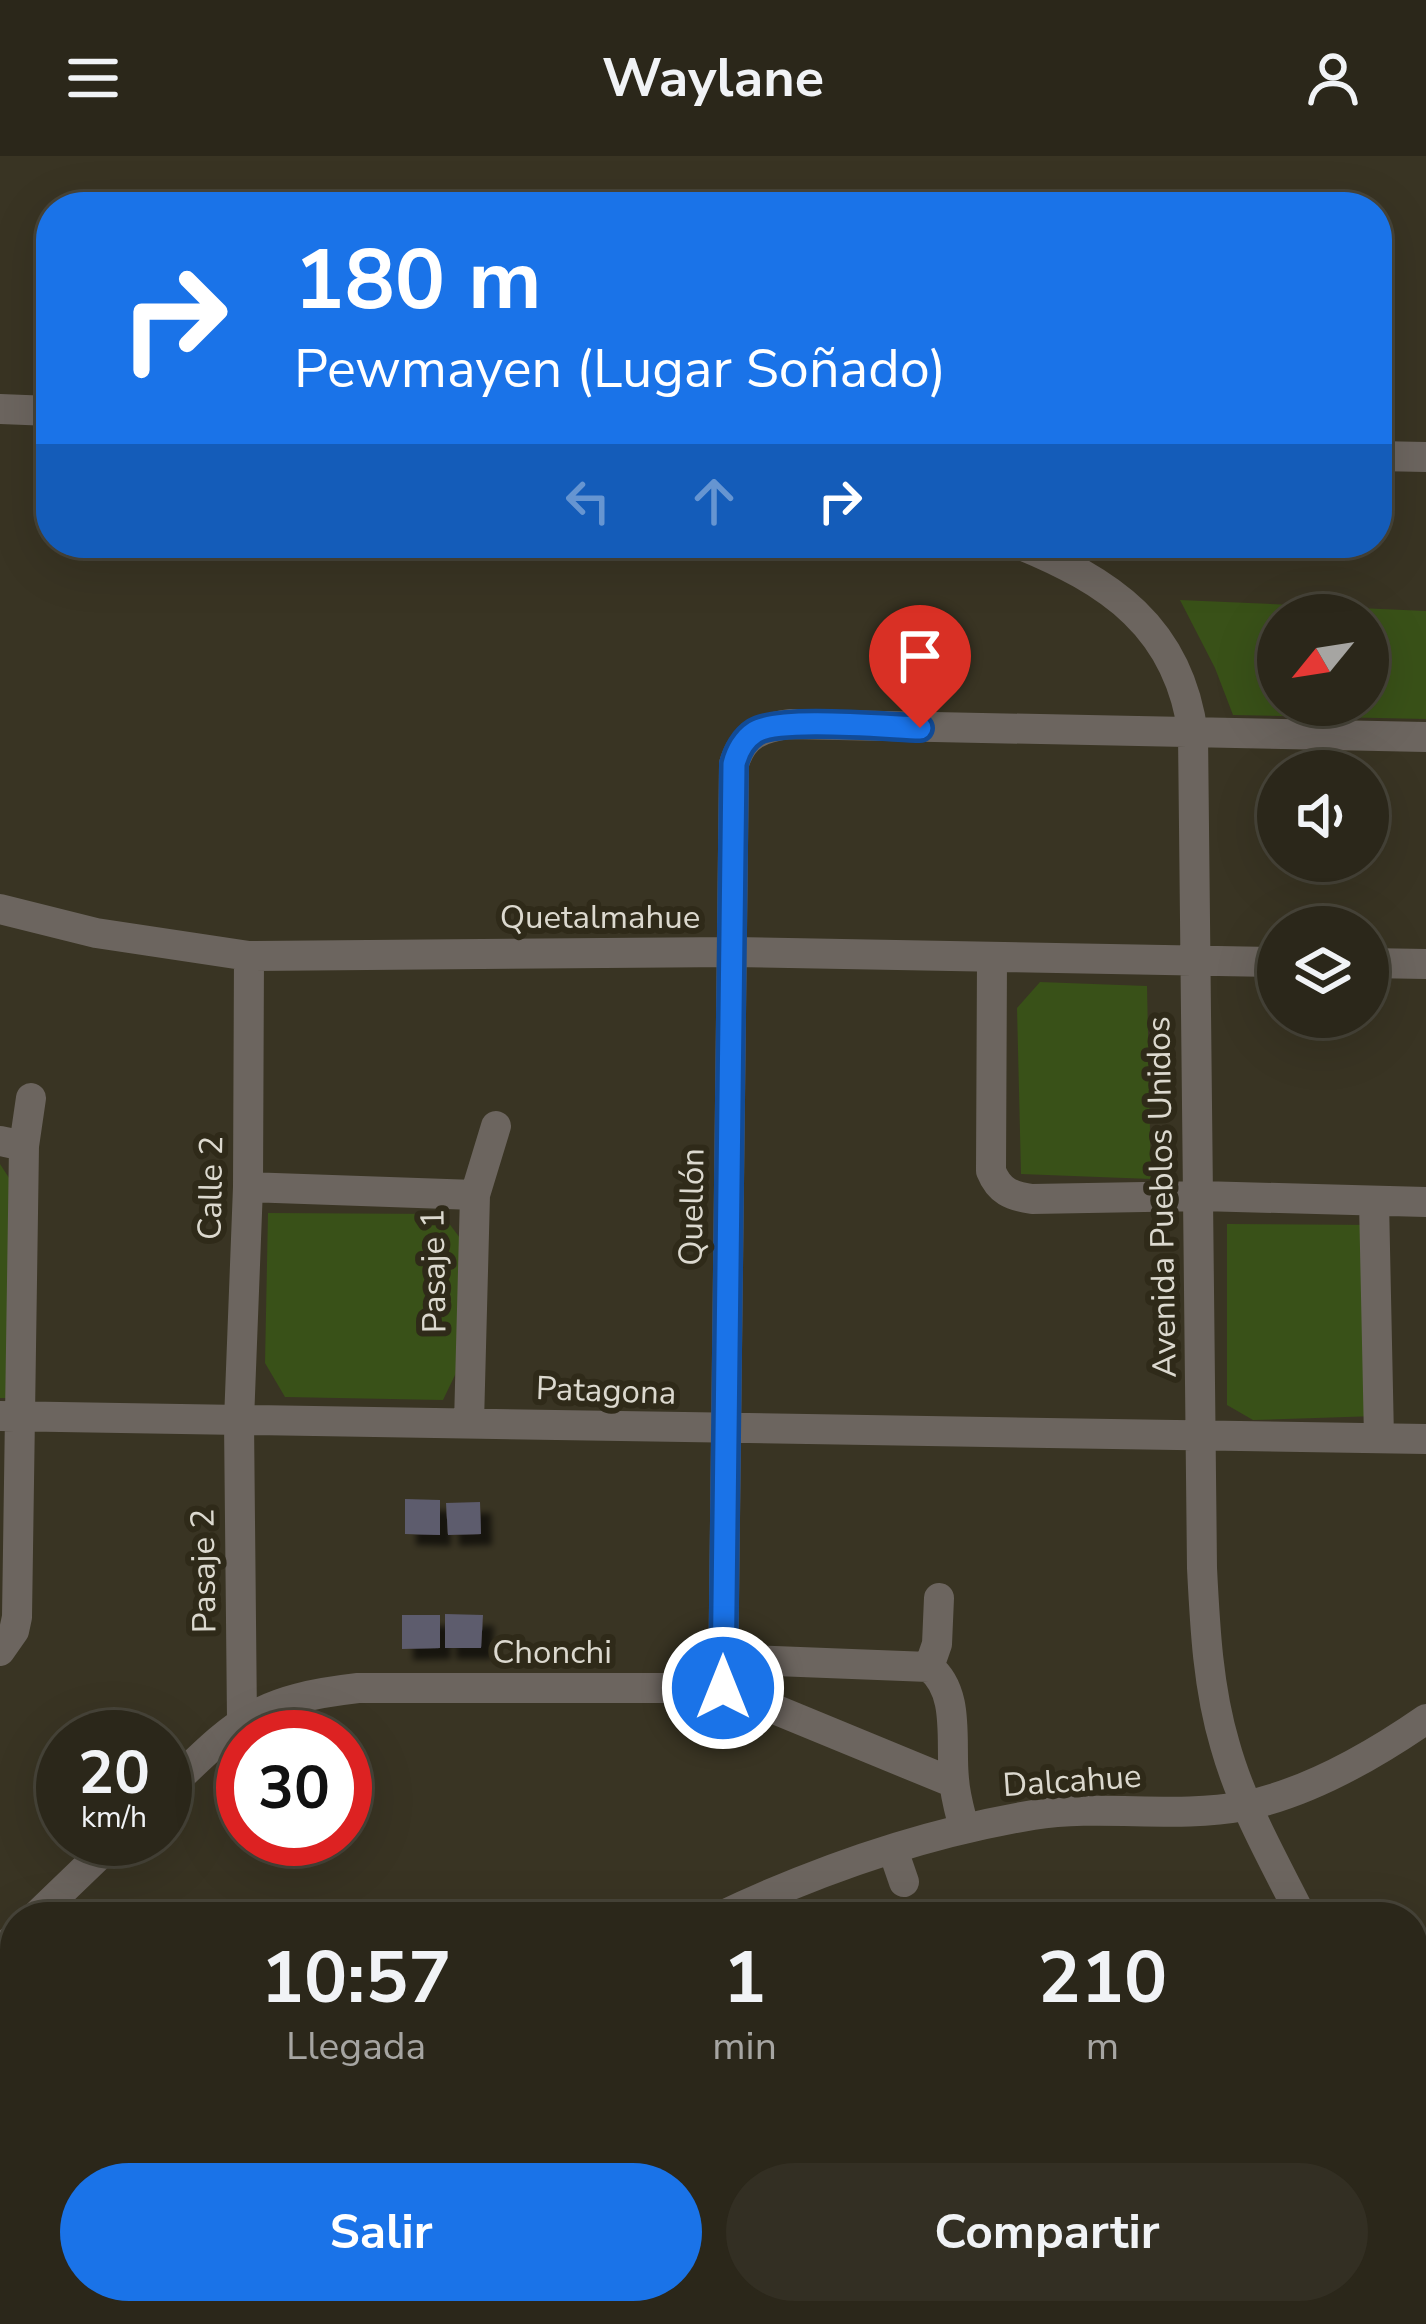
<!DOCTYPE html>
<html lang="es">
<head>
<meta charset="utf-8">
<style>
  :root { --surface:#2b271a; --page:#332f23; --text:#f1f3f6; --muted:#a6a5a2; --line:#474439; --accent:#1a73e8 }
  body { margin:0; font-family:"Nunito Sans",sans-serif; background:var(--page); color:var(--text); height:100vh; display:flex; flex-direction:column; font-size:45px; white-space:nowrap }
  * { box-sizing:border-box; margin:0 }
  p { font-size:39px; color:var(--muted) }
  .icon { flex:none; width:66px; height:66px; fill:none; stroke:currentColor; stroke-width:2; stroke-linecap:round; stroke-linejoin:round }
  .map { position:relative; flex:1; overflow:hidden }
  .sheet { position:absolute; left:0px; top:1746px; width:1428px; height:423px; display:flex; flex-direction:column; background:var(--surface); border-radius:48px 48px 0 0; box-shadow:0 12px 48px #0002,0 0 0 3px var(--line) }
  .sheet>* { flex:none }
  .banner { position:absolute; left:36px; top:36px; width:1356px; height:366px; border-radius:48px; box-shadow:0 12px 48px #0002,0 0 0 3px var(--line); background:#1a73e8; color:#fff; overflow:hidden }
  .needle { width:78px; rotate:240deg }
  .controls { position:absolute; left:1257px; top:438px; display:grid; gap:24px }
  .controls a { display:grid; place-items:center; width:132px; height:132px; border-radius:50%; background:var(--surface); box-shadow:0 12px 48px #0002,0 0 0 3px var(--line); font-size:60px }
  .speed { position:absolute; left:36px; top:1554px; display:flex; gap:24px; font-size:60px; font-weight:700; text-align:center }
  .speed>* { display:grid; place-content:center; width:156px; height:156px; border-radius:50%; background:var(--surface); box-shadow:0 12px 48px #0002,0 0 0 3px var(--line); line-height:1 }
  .speed small { font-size:30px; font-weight:400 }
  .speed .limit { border:18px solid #d22; background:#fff; color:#111 }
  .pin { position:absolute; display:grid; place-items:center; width:102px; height:102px; color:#fff; margin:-123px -51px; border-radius:50% 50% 50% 0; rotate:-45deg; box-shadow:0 0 12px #0007 }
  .pin .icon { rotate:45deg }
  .me { position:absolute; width:132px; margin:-66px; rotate:0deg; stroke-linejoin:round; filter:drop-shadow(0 0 9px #0008) }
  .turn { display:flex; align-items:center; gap:42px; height:252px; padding:0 60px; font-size:54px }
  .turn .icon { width:156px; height:156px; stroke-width:2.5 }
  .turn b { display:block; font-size:84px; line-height:102px }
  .lanes { display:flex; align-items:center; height:114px; padding:0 60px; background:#0003; justify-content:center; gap:60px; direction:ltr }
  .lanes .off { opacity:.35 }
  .eta { display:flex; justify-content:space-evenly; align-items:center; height:204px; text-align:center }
  .eta b { font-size:72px; font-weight:700; line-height:84px }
  .action { display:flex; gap:24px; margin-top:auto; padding:24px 60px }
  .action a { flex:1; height:138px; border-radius:72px; background:var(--accent); color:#fff; font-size:48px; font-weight:700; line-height:138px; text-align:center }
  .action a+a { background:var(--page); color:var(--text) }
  header { display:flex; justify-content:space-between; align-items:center; height:156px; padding:0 60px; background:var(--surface); font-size:54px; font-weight:700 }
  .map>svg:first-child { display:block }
  .green { fill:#395118; fill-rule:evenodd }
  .building { fill:#5d5b6d; filter:url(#shadow) }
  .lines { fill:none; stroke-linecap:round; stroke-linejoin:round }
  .path { stroke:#8e8a7c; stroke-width:6; stroke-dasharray:3 9; stroke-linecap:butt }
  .minor { stroke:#6c655f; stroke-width:30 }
  .route-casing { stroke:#114b97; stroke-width:30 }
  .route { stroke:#1a73e8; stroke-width:21 }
  .labels { text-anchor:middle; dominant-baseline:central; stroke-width:12; stroke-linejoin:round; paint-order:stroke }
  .street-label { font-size:33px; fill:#dcd9cf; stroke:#2f2a19 }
</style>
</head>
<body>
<header><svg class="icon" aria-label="menu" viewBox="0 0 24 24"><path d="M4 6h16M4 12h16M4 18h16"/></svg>Waylane<svg class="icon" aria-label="person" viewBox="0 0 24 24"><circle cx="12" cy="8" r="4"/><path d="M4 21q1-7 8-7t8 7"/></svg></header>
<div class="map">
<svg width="1426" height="2168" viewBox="0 0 1426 2168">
  <defs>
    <filter id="shadow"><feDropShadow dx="11" dy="11" stdDeviation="3" flood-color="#0009"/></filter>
  </defs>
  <rect width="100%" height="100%" fill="#393423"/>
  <path class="green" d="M1180,444L1426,455V563L1233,559L1215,512ZM1278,459H1368V549H1278Z
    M1040,826L1147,830L1151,1023L1021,1018L1017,852Z
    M0,1008L13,1028L14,1242H0Z
    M268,1057L442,1058L463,1086L456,1217L443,1244L285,1241L265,1207Z
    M1227,1068L1377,1069V1260L1253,1264L1227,1249Z"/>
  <path class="building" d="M405,1343L440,1344V1379L405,1378Z
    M480,1346L481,1378L448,1379L446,1347Z
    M445,1458L483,1459L481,1492H445Z
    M402,1459H440V1492L402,1493Z
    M1426,2072V2168H1425L1413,2150V2081Z"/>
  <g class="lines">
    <path class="path" d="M172,2168L190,2154"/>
    <path class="minor" d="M0,253L51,255
      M1377,300L1426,301
      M1016,387C1110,425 1179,471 1193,578L1202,1412C1205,1472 1208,1532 1225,1589C1242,1650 1274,1705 1302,1761
      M0,753L96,777L249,800L733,796L1278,806
      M992,803L991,1015C999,1035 1011,1040 1032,1043L1200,1040L1426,1046
      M1368,807L1426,808
      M0,985L24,990L17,1461L14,1475L0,1495
      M24,990L31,942
      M248,1031L475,1039L469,1267
      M475,1039L496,970
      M1374,1045L1379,1282
      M0,1260L1426,1283
      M723,1503L929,1511C961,1536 950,1586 954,1623C955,1640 960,1656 964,1672
      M929,1511L937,1488L939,1442
      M723,1532L734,608C743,578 761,572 790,568L1426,581
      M242,1564L239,1265L248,1031L249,800
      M165,1635C238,1565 254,1544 358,1532H723L954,1627
      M893,1694L904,1726
      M35,1761L116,1683
      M719,1761C818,1714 925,1677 1033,1659C1102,1648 1175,1663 1244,1650C1308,1637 1374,1599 1426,1563
      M0,1795L15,1781
      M121,2168L140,2154
      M1343,2168L1346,2154"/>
  </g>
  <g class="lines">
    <defs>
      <path id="route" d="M723,1532L734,608C737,596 744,583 755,576C779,561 887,571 920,572"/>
    </defs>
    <use href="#route" class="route-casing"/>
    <use href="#route" class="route"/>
  </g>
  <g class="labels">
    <g class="street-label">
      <text x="600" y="761">Quetalmahue</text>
      <text transform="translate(211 1032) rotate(-89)">Calle 2</text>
      <text transform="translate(1162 1041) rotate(-91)">Avenida Pueblos Unidos</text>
      <text transform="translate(692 1051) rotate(-89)">Quellón</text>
      <text transform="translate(434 1115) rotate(-91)">Pasaje 1</text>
      <text transform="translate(606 1235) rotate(2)">Patagona</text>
      <text transform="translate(204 1415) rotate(-91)">Pasaje 2</text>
      <text x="552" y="1496">Chonchi</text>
      <text transform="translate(1072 1625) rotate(-4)">Dalcahue</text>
    </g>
  </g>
</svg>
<div class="controls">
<a><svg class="needle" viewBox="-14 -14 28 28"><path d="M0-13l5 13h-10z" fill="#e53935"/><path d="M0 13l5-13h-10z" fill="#a6a5a2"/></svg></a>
<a><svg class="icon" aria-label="sound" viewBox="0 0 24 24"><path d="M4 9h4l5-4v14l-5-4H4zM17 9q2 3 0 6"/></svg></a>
<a><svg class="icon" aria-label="layers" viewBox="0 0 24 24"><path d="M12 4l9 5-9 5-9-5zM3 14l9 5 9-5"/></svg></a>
</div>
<div class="speed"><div>20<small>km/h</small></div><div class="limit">30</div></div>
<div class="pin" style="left:920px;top:572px;background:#d93025"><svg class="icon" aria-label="arrive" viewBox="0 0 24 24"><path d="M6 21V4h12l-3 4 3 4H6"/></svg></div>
<svg class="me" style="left:723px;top:1532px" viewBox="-20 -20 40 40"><circle r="17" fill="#1a73e8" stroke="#fff" stroke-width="3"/><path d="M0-11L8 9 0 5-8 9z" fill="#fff"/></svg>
<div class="banner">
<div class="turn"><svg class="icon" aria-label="right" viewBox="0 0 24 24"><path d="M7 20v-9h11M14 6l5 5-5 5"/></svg><div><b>180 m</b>Pewmayen (Lugar Soñado)</div></div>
<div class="lanes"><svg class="icon off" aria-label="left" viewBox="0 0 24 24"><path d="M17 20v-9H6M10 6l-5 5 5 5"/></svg><svg class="icon off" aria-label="ahead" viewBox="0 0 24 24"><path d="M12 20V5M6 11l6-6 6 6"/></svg><svg class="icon" aria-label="right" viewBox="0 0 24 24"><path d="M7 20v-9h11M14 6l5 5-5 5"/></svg></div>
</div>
<section class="sheet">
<div class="eta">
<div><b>10:57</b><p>Llegada</p></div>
<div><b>1</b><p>min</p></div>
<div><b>210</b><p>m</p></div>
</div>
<div class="action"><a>Salir</a><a>Compartir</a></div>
</section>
</div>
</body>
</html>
